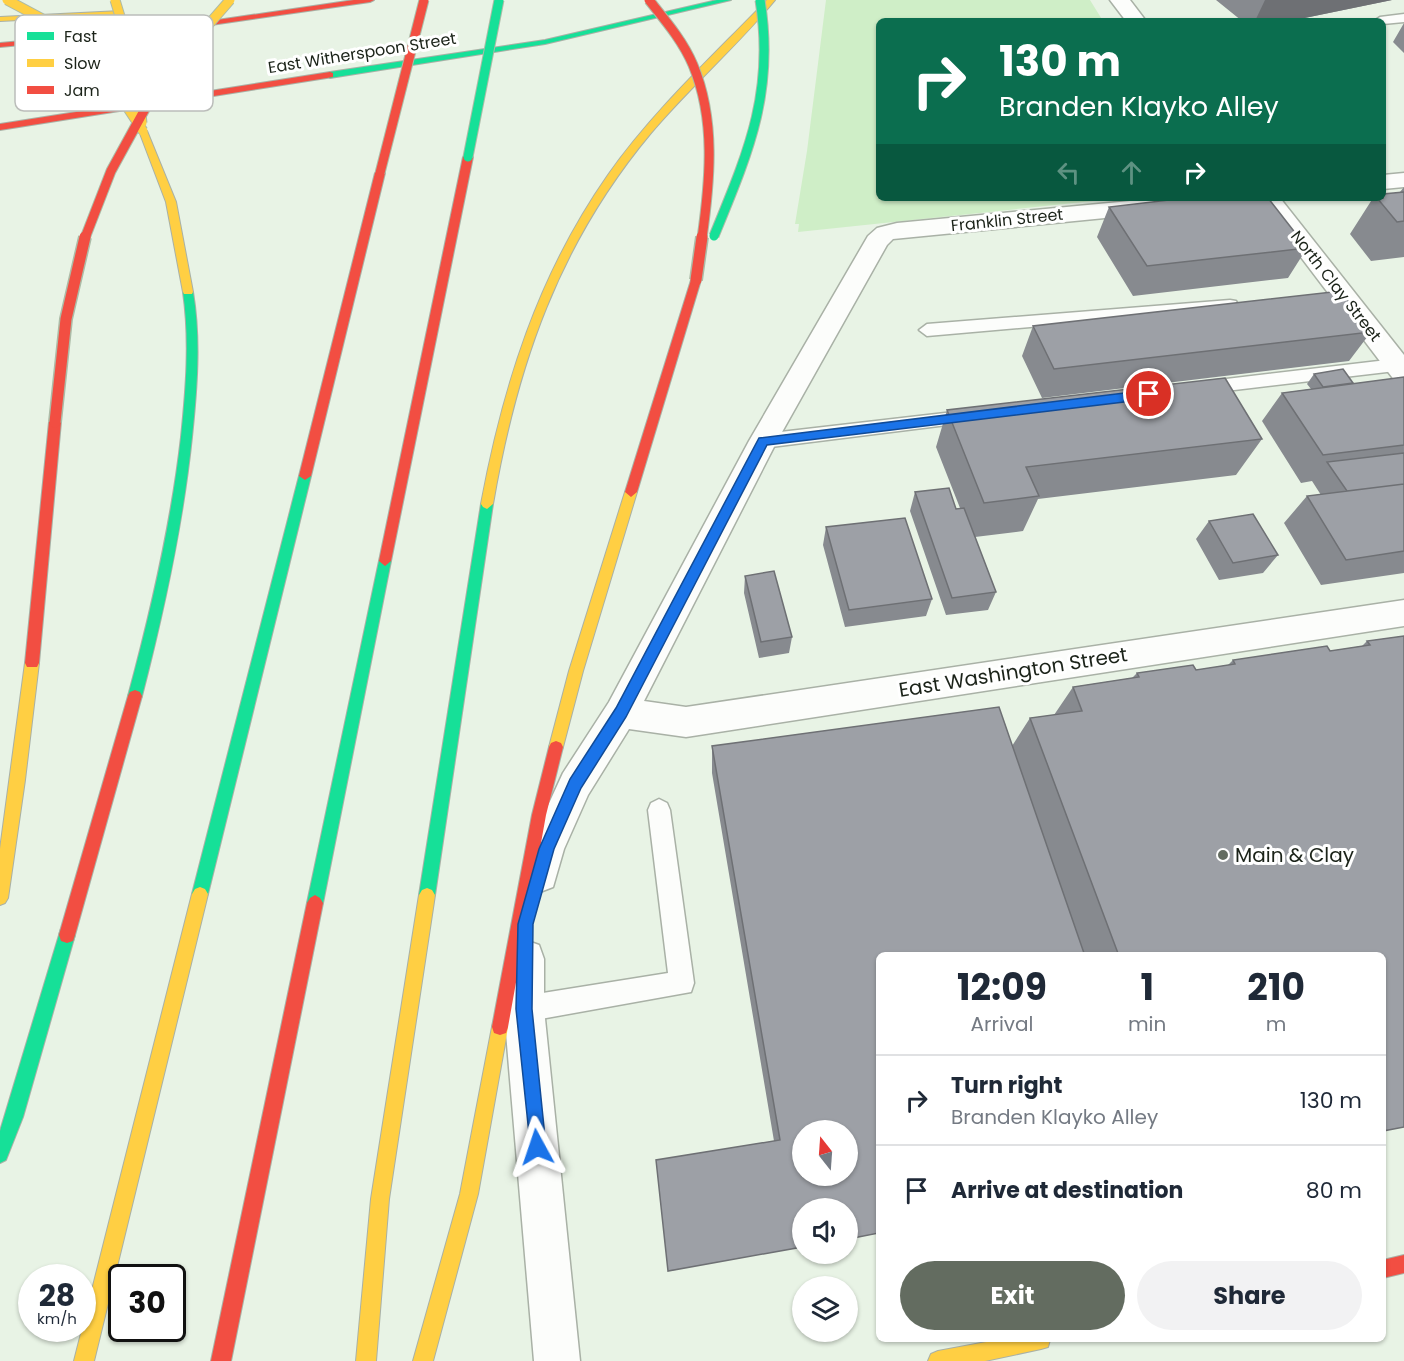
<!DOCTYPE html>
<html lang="en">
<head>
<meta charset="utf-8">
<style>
  :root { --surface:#fff; --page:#f2f2f3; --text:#1f2937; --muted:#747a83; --line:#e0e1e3; --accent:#636c60 }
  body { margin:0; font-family:Poppins,sans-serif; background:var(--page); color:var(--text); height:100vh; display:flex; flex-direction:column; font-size:22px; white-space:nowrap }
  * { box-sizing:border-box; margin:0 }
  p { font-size:20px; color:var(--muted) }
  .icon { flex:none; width:33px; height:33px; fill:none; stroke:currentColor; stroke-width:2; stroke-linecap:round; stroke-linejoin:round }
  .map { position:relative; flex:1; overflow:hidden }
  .sheet { position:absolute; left:876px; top:952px; width:510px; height:390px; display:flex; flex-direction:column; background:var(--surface); border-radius:9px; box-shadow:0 2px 4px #0004 }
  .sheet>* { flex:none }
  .hud { position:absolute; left:876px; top:18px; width:510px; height:183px; border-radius:9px; box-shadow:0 2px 4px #0004; background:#0b6e4f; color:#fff; overflow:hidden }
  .needle { width:39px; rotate:343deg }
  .controls { position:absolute; left:792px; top:1120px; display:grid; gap:12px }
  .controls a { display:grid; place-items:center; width:66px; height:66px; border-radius:50%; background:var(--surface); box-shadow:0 2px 4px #0004; font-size:30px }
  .speed { position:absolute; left:18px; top:1264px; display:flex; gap:12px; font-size:30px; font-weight:700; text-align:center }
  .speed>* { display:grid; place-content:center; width:78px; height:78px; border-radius:50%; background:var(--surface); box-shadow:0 2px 4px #0004; line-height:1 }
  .speed small { font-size:15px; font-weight:400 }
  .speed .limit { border:3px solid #111; border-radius:9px; background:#fff; color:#111 }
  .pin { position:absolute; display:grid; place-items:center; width:51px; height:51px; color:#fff; margin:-26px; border:3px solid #fff; border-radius:50%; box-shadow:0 2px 6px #0007 }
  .me { position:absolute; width:66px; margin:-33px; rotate:355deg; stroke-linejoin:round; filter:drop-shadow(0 0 4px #0008) }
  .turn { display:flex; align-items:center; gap:21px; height:126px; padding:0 24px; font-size:27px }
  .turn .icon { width:78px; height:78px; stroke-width:2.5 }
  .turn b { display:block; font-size:42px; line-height:51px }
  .lanes { display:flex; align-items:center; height:57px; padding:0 24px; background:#0003; justify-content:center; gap:30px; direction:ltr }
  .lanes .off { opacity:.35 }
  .eta { display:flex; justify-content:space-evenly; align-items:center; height:102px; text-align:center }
  .eta b { font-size:36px; font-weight:700; line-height:42px }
  .button { display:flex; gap:12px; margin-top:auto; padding:12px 24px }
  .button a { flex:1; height:69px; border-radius:36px; background:var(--accent); color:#fff; font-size:24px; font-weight:700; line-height:69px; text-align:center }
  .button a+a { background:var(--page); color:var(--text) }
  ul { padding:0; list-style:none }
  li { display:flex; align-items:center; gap:18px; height:90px; padding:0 24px; border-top:2px solid var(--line) }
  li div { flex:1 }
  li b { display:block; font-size:22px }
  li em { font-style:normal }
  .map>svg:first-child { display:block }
  .green { fill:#cfeec7 }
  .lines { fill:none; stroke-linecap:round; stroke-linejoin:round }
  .lane-casing { stroke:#a9b1a6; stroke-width:3 }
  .street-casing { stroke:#a9b1a6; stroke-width:3 }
  .fast-casing { stroke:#a9b1a6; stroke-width:2 }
  .slow-casing { stroke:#a9b1a6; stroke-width:2 }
  .jam-casing { stroke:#a9b1a6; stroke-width:2 }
  .lane { fill:#fcfdfb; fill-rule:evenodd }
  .street { fill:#fcfdfb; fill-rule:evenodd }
  .fast { fill:#16e098; fill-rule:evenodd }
  .slow { fill:#ffcf43; fill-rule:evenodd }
  .jam { fill:#f24e42; fill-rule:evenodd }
  .fast-bridge-casing { stroke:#acbba7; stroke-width:11; stroke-linecap:butt }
  .slow-bridge-casing { stroke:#acbba7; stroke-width:11; stroke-linecap:butt }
  .jam-bridge-far1-casing { stroke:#acbba7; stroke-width:11; stroke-linecap:butt }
  .jam-bridge-casing { stroke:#acbba7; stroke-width:14; stroke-linecap:butt }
  .fast-bridge { stroke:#16e098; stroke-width:9 }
  .slow-bridge { stroke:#ffcf43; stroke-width:9 }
  .jam-bridge-far1 { stroke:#f24e42; stroke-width:9 }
  .jam-bridge { stroke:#f24e42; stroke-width:11 }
  .wall { fill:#878a8f }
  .shaded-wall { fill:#6e7074 }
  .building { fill:#9da0a6; stroke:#6e7074; stroke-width:1.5; fill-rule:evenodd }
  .route { fill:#1a73e8; stroke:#114b97; stroke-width:1.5 }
  .poi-dot { fill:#636c60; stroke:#fff; stroke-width:2 }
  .labels { text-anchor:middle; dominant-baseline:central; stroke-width:6; stroke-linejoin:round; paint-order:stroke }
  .far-street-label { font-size:16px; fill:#1b2319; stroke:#fff }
  .street-label { font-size:20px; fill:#1b2319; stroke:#fff }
  .poi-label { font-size:20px; fill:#1b2319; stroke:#fff; text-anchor:start }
  .key { fill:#fff; stroke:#bbbdba; stroke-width:1.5 }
  .key-label { font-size:16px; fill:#1b2319 }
</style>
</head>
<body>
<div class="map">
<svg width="1404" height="1361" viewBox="0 0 1404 1361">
  <rect width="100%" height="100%" fill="#e8f3e5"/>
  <path class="green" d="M826,0H1090L1103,21H879V198H1122L798,232L799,224H795L807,151Z"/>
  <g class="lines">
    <defs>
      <path id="lane" d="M1404,14V22L1383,24V21H1374L1380,17Z
        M1230,300L1236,301L1238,305L1236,309L927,336L919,330L927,324Z
        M1404,358V370L1201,394L1192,388L1201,382Z
        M971,410L977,411L980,416L977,421L971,422L763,448L757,446L754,441L757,436L763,434Z
        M659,799L667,803L670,810L694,983L691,992L524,1022L515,1018L511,1009L515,1000L524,996L668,973L648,810L651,803Z"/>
      <path id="street" d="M1110,0H1130L1146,21H1126Z
        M1404,173V187L1383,189V175Z
        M1162,198H1249L1245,203L1237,205L893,239L887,245L777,441L644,701L686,707L1404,600V626L686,737L629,729L588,795L564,849L553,887L540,892L527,887L522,874L528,849L563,773L609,702L749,441L868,236L877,228L897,223Z
        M1256,198H1280L1404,355V383L1395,381Z
        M525,940L539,945L544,959V1009L580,1361H534L504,1009L506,959L511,945Z"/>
      <path id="fast" d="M717,0H731L545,44L330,78L326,75L330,72L545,40Z
        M188,289L193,292C201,340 197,389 192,437C183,525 164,611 142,696L140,700L135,702L130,700L128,696C151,611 171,525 181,437C186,389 190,340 183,292Z
        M305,472L311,476L208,894L205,899L200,901L195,899L192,894L299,476Z
        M487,499L493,504L435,895L432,900L427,902L422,900L419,895L481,504Z
        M385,556L391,561L323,903L320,908L315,911L310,908L307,903L379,561Z
        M67,927L73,929L75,935L23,1117L6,1160L0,1163V1131L59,935L61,929Z"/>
      <path id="slow" d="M767,0H775C736,47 690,87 651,133C559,243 517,364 493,504L487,509L483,507L481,504C503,386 538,275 608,175C653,111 712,57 767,0Z
        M121,11L122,13L118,15L0,21V17Z
        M140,129L147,131L176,202L193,292L192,294H184L183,292L166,202L139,131Z
        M631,487L637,492L583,671L563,747L561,751L556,753L551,751L549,747L569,671L625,492Z
        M32,657L37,659L39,663L25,780L8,898L5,903L0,905V849L25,663L27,659Z
        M200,887L205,889L208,894L94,1361H74L192,894L195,889Z
        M427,888L432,890L435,895L389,1199L376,1361H356L371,1199L419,895L422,890Z
        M500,1019L506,1021L508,1027L478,1194L433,1361H413L460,1194L492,1027L494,1021Z
        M997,1340H1050L1048,1347L1041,1349L985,1361H928L931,1354L938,1351Z"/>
      <path id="jam" d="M354,0H374L370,2L163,32L0,47V43L163,28Z
        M330,72L333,73V77L0,130V124Z
        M468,154L473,157L391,561L385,566L379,561L463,157Z
        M380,170L385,173L311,476L305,480L299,476L375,173Z
        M696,277L701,280L637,492L631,497L625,492L691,280Z
        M55,418L61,422L39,663L37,667H27L25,663L49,422Z
        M135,690L140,692L142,696L75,935L73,941L67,943L61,941L59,935L128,696L130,692Z
        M556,741L561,743L563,747L546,815L508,1027L506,1033L500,1035L494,1033L492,1027L532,815L549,747L551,743Z
        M315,895L320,898L323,903L231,1361H211L307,903L310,898Z
        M1404,1255V1273L1383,1278V1260Z"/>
    </defs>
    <use href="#lane" class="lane-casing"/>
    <use href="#street" class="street-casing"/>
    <use href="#fast" class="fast-casing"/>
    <use href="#slow" class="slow-casing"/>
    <use href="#jam" class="jam-casing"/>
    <use href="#lane" class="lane"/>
    <use href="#street" class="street"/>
    <use href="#fast" class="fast"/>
    <use href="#slow" class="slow"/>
    <use href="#jam" class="jam"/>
    <defs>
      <path id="fast-bridge" d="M468,157L499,0
        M714,236C748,153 775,92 760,0"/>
      <path id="slow-bridge" d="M7,0L54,25L99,64L143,131
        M115,0L136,69L142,123
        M151,98L182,55L230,0"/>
      <path id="jam-bridge-far1" d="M649,0C665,20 683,41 693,65C716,120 710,181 702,238
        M380,173L424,0
        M85,238L111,171L151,98"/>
      <path id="jam-bridge" d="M696,280L702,237
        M55,422L66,319L85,237"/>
    </defs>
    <use href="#fast-bridge" class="fast-bridge-casing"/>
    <use href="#slow-bridge" class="slow-bridge-casing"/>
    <use href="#jam-bridge-far1" class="jam-bridge-far1-casing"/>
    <use href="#jam-bridge" class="jam-bridge-casing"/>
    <use href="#fast-bridge" class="fast-bridge"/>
    <use href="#slow-bridge" class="slow-bridge"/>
    <use href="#jam-bridge-far1" class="jam-bridge-far1"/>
    <use href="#jam-bridge" class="jam-bridge"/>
  </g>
  <path class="wall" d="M1216,0H1392L1290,21H1242Z
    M1404,23V53L1393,42Z
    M1404,187V257L1371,261L1350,234L1373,198H1383L1400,192Z
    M1109,207L1307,248L1288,278L1133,296L1097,237Z
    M1033,326L1371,332L1349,361L1042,398L1022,356Z
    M1314,374L1353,383L1352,384L1404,377V573L1321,585L1284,523L1307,496L1321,495L1312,481L1301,483L1262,421L1282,393L1311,389L1307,384Z
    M947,410L1262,439L1236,475L1038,499L1023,531L975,537L996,592L988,610L946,615L910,511L915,492L956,509L960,508L936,447Z
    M1209,521L1278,555L1263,573L1219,580L1196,539Z
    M826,527L932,599L926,616L845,627L823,545Z
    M745,576L792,637L789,653L759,658L744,593Z
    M1404,636L1383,956H879V1233L774,1141L712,773V746H1012L1030,718L1054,715L1073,687L1132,678L1137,673L1196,670L1228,665L1233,660L1330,651L1362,646L1367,641Z"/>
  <path class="shaded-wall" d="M1265,0H1392L1290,21H1255Z"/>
  <path class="building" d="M1404,192V221L1397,222L1377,198H1383V194Z
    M1186,198H1268L1307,248L1147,266L1109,207Z
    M1341,291L1371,332L1054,369L1033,326Z
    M1343,369L1353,383L1323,387L1314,374Z
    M1404,377V445L1323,455L1282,393Z
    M1225,378L1262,439L1026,467L1039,496L984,503L947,410Z
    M1404,453V484L1347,491L1327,462Z
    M1404,484V551L1346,560L1307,496Z
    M949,488L956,509L964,508L996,592L952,598L915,492Z
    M1253,514L1278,555L1233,563L1209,521Z
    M905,518L932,599L849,610L826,527Z
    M774,571L792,637L761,642L745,576Z
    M1404,636V1127L1383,1131V956H1119L1030,718L1082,711L1073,687L1139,677L1137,673L1193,665L1196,670L1235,664L1233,660L1327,646L1330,651L1370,645L1367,641Z
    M999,707L1085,956H879V1233L848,1239V1209H802V1247L668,1271L656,1160L780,1140L712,746ZM802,1131H848V1176H802Z"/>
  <path class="route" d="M1149,390L1155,394L1149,399L767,445L626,717L581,788L554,849L533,924L532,1009L546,1147L543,1153L537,1156L531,1153L516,1009L518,924L539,849L570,779L616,708L759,438Z"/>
  <circle class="poi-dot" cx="1223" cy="855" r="6"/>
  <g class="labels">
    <g class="far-street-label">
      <text transform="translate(362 53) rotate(-9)">East Witherspoon Street</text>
      <text transform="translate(1007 220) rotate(-6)">Franklin Street</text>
      <text transform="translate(1336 286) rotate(52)">North Clay Street</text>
    </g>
    <g class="street-label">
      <text transform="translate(1013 672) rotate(-9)">East Washington Street</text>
    </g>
    <g class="poi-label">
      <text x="1235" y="855">Main &amp; Clay</text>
    </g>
  </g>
  <rect x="15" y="15" width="198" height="96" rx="9" class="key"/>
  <rect x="27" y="32" width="27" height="8" fill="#16e098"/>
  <rect x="27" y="59" width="27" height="8" fill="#ffcf43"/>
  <rect x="27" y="86" width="27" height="8" fill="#f24e42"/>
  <g class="key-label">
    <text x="64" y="42">Fast</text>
    <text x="64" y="69">Slow</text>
    <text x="64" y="96">Jam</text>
  </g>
</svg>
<div class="controls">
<a><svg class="needle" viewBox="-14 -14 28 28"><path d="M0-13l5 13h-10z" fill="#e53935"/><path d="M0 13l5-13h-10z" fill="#747a83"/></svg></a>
<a><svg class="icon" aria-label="sound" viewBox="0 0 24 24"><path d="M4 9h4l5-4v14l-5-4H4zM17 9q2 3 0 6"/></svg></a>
<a><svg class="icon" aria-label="layers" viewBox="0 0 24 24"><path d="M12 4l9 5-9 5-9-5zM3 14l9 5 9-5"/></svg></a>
</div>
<div class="speed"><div>28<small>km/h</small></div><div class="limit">30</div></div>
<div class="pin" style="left:1149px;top:394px;background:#d93025"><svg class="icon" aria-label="arrive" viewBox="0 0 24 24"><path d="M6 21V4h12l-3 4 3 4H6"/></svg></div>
<svg class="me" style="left:537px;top:1147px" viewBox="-20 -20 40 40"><path d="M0-17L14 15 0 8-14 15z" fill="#1a73e8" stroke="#fff" stroke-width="4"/></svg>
<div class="hud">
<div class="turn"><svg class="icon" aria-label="right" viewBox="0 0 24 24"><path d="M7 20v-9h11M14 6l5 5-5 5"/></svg><div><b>130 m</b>Branden Klayko Alley</div></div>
<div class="lanes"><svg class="icon off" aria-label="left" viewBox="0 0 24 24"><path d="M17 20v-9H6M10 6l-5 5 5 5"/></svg><svg class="icon off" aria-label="ahead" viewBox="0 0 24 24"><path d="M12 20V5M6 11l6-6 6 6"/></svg><svg class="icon" aria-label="right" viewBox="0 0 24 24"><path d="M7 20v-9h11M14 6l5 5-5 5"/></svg></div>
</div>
<section class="sheet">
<div class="eta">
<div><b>12:09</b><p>Arrival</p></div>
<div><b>1</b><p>min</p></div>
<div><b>210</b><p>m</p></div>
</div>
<ul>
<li><svg class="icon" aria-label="right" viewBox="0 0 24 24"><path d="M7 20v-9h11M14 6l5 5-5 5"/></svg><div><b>Turn right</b><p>Branden Klayko Alley</p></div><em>130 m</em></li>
<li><svg class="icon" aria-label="arrive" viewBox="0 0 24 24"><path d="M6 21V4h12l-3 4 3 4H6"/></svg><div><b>Arrive at destination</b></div><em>80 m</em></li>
</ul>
<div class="button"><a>Exit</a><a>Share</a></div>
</section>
</div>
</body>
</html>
